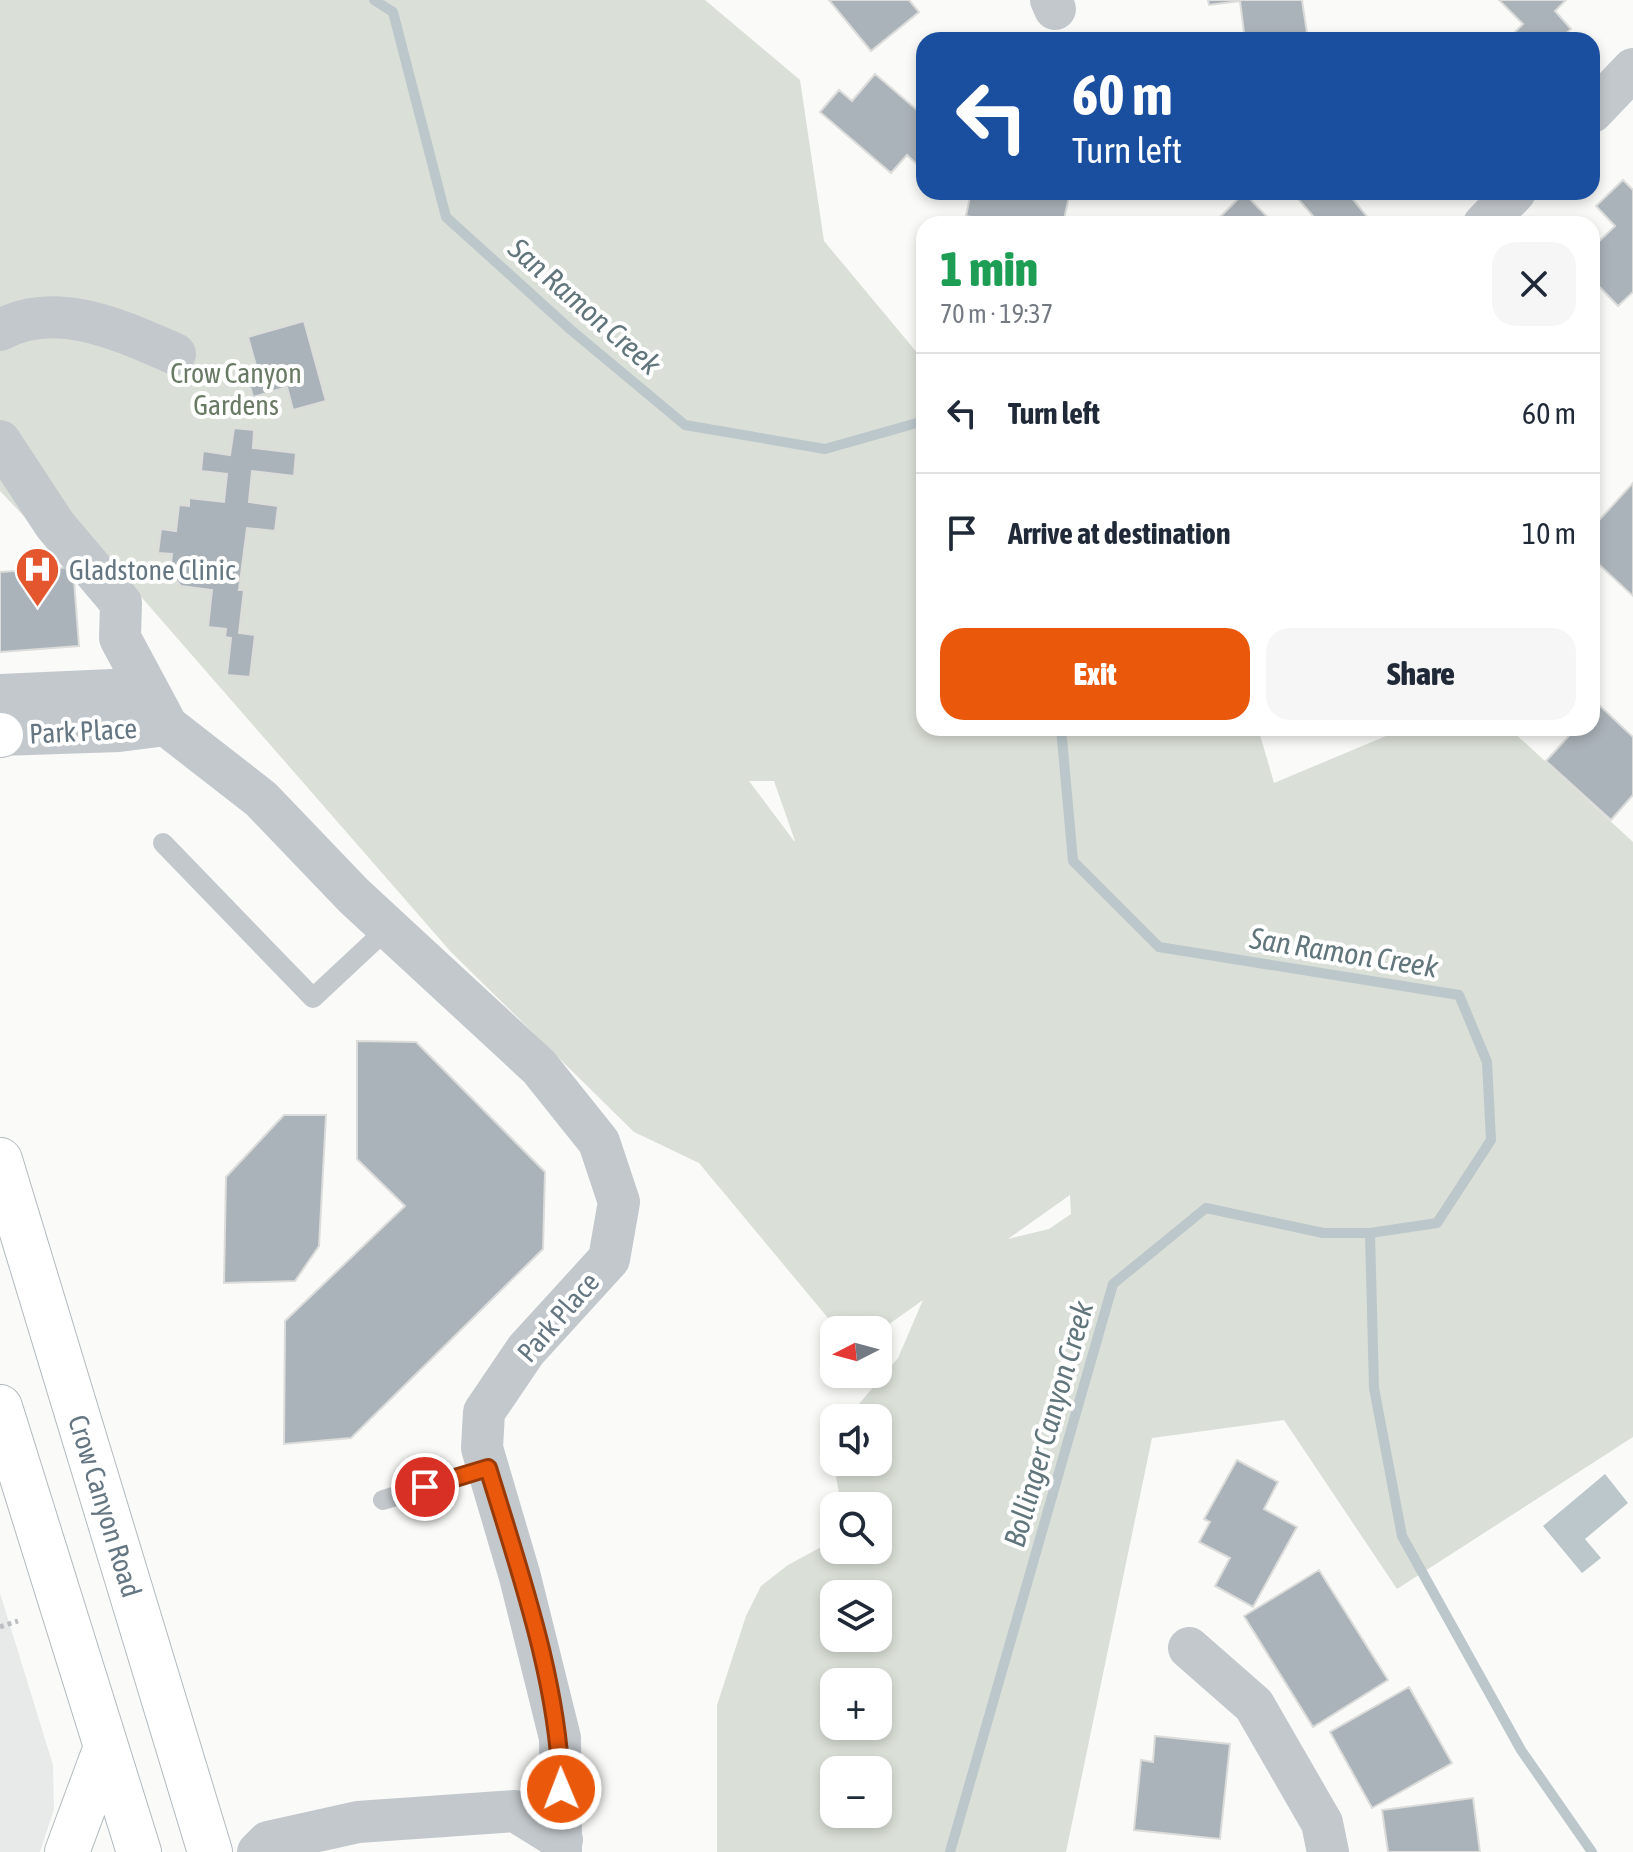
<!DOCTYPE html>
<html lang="en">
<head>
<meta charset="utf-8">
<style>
  :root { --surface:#fff; --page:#f6f6f7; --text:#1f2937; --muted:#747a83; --line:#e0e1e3; --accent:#ea580c }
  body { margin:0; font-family:"Asap Condensed",sans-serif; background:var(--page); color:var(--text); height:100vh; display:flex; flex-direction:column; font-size:30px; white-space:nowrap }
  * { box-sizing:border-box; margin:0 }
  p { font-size:26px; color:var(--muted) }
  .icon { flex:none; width:44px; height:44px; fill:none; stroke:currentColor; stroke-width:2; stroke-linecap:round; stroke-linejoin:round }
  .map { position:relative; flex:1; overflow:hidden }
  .sheet { position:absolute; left:916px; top:216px; width:684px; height:520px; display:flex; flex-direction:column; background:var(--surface); border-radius:24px; box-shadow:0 4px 12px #0003 }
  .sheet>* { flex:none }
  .banner { position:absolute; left:916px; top:32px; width:684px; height:168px; border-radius:24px; box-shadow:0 4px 12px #0003; background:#1a4fa0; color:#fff; overflow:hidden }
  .needle { width:52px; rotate:264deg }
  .tools { position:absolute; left:820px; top:1316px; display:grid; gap:16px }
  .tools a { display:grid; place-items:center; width:72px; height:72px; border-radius:16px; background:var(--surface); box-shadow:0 4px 12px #0003; font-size:40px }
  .pin { position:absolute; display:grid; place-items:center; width:68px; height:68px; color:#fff; margin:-34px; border:4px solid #fff; border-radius:50%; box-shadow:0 2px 8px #0007 }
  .me { position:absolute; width:88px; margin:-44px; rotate:359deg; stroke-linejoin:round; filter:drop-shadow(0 0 6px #0008) }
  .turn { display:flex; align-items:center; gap:28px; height:168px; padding:0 24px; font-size:36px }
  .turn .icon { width:104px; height:104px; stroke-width:2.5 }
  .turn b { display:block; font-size:56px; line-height:68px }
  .round { display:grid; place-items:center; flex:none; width:84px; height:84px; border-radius:24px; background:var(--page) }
  .overview { display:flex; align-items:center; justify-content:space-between; height:136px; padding:0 24px }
  h1 { font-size:48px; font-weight:800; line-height:60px; color:#1e9e55 }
  .button { display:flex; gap:16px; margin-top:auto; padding:16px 24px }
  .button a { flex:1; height:92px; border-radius:24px; background:var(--accent); color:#fff; font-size:32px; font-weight:800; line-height:92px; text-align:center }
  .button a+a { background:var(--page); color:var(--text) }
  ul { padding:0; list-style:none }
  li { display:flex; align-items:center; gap:24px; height:120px; padding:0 24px; border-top:2px solid var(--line) }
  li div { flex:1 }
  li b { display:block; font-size:30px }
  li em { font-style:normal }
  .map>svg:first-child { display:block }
  .built { fill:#e8e9e9 }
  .green { fill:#dadfd7; fill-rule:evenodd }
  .water { fill:#bbc7cb }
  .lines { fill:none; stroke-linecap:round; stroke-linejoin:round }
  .stream { stroke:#bbc7cb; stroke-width:10 }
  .building { fill:#aab3b9; stroke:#dcdcda; stroke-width:2 }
  .secondary-casing { stroke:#b3babf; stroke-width:46 }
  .path { stroke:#bbbfc2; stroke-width:5; stroke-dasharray:4 4; stroke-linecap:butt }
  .service { stroke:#c3c8cc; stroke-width:20 }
  .minor { stroke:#c3c8cc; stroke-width:42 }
  .secondary { stroke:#fff; stroke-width:44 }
  .route-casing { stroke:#983908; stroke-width:20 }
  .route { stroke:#ea580c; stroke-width:14 }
  .labels { text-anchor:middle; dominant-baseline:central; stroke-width:8; stroke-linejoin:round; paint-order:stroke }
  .park-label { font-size:28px; fill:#687a64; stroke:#fff }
  .poi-label { font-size:28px; fill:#657683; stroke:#fff; text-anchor:start }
  .street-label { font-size:28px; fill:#657683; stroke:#fff }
  .water-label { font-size:30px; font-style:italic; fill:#60757c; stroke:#fff }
</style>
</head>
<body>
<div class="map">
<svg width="1633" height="1852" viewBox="0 0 1633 1852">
  <rect width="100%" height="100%" fill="#fafaf8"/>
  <path class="built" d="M0,1593L53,1765L54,1809L40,1852H0Z"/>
  <path class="green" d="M0,0H705L800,80L824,241L924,361V728H1258L1274,783L1405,728H1509L1633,842V1437L1397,1589L1284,1420L1152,1438L1066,1852H717V1705L746,1616L761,1586L788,1565L834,1540V1550H878V1506H838L839,1493L831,1450L834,1444V1462H878V1418H847L898,1358L923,1300L878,1332L838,1330L699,1163L634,1132L451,952L123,576L54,548L0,491ZM749,781H774L795,841H794ZM1070,1195L1071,1214L1049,1229L1008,1239ZM834,1594H878V1638H834ZM834,1682H878V1726H834ZM834,1770H878V1814H834Z"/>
  <path class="water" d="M1605,1474L1628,1503L1585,1539L1601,1558L1582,1573L1543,1526Z"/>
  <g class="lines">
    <path class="stream" d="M374,0L393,12L446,217L571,330L685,425L825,449L924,421
      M1370,1233L1374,1388L1402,1536L1521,1750L1592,1852
      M950,1852L1113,1284L1206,1208L1323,1233H1370L1437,1223L1491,1140L1487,1062L1459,995L1159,947L1073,861L1061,728"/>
  </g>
  <path class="building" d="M829,0H909L919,12L871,51Z
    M1208,0H1302L1308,40H1245L1240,1L1209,5Z
    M1499,0H1566L1555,11L1571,29L1559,40H1523L1515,32L1523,24Z
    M875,74L924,116V171L907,155L891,173L820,112L839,90L852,101Z
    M1623,180L1633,190V292L1618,306L1592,279V248L1615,226L1596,206Z
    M971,192H1070L1063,224H1008L966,216Z
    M1292,192H1347L1373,224H1320Z
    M1244,193L1274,224H1213Z
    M304,321L326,401L293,410L287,387L253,397L247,376L258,373L248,337Z
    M234,428L254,430L253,448L296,453L294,476L252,471L249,502L278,506L275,531L247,528L239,590H244L239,633L255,635L250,677L227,675L231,638L225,637L226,629L208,627L212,590L181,586L170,572L172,554L158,553L161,529L176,531L179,505L189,506V498L224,502L227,474L201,471L203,451L230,455Z
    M1633,483V596L1592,558V528Z
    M73,567L79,646L0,652V572Z
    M1598,704L1633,737V795L1611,820L1546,761L1576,728H1592V711Z
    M357,1041L416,1042L545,1172L543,1249L351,1438L284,1444L285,1321L405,1206L357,1159Z
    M284,1115H326L319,1246L295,1281L224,1283L226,1177Z
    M1237,1460L1278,1482L1264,1509L1297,1527L1253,1607L1215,1586L1230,1558L1199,1542L1210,1522L1204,1519Z
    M1319,1570L1388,1680L1313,1727L1244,1616Z
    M1409,1687L1452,1763L1372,1808L1330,1732Z
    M1155,1736L1230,1744L1220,1839L1134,1830L1141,1760L1153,1762Z
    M1473,1798L1480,1852H1388L1382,1810Z"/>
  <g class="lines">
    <defs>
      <path id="secondary" d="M0,735H1
        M0,1160L210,1852
        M0,1407L139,1852
        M67,1852L106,1747"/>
    </defs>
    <use href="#secondary" class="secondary-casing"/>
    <path class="path" d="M0,1627L18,1621"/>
    <path class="service" d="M163,843L313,998L388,928
      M383,1500L488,1468"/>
    <path class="minor" d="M1051,0L1055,9
      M1592,112L1633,69
      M1484,224L1515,192
      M0,330C57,299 122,331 175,354
      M0,441L55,525L121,603L120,638L164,720
      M0,695L112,690L166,725L261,799L354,896L539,1067L599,1142L619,1202L609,1259L526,1350L484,1412L482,1448L520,1577L560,1738L561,1852
      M0,735L119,731L166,725
      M1189,1648L1254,1705L1322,1823L1328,1852
      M258,1852L268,1842L358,1822L515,1811L562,1840"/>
    <use href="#secondary" class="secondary"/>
  </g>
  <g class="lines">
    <defs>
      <path id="route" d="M425,1487L488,1468C519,1570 559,1683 561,1789"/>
    </defs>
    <use href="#route" class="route-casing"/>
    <use href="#route" class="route"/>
  </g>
  <defs>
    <symbol id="hospital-pin" viewBox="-11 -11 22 30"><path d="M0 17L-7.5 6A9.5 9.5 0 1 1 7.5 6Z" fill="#e4572e" stroke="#fff"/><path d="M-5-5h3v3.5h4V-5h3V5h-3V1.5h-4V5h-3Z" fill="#fff"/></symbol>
  </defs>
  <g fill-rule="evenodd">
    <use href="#hospital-pin" x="12" y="544" width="51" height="69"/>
  </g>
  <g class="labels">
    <g class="park-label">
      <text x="236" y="373">Crow Canyon<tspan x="236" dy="32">Gardens</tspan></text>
    </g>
    <g class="poi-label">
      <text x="69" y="570">Gladstone Clinic</text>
    </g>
    <g class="street-label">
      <text transform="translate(83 731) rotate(-3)">Park Place</text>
      <text transform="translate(558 1317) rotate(-49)">Park Place</text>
      <text transform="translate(105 1506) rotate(73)">Crow Canyon Road</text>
    </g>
    <g class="water-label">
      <text transform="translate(585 306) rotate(41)">San Ramon Creek</text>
      <text transform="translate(1344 952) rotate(9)">San Ramon Creek</text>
      <text transform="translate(1048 1424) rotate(-74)">Bollinger Canyon Creek</text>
    </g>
  </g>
</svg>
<div class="tools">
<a><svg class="needle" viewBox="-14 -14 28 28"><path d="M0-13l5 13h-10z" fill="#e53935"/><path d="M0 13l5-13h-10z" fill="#747a83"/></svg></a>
<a><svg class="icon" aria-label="sound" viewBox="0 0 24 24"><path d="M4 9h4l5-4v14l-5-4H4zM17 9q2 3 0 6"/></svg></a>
<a><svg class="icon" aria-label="search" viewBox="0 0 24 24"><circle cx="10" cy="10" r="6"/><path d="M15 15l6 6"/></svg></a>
<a><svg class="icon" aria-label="layers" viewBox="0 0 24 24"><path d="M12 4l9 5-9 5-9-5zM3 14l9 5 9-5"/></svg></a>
<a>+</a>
<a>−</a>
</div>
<div class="pin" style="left:425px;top:1487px;background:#d93025"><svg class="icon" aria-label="arrive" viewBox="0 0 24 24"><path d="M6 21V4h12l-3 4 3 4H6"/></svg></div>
<svg class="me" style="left:561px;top:1789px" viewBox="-20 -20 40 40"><circle r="17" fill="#ea580c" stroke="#fff" stroke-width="3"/><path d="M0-11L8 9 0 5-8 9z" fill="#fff"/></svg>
<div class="banner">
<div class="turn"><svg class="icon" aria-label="left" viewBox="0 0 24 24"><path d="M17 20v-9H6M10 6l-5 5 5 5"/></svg><div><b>60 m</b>Turn left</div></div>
</div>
<section class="sheet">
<div class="overview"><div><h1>1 min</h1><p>70 m · 19:37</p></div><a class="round"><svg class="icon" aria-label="close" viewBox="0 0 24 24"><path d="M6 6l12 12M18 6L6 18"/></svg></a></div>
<ul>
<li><svg class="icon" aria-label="left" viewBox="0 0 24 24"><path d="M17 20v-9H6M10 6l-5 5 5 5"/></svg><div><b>Turn left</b></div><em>60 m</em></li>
<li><svg class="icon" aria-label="arrive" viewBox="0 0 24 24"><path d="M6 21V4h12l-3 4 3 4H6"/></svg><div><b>Arrive at destination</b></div><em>10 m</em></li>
</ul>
<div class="button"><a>Exit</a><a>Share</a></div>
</section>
</div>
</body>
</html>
